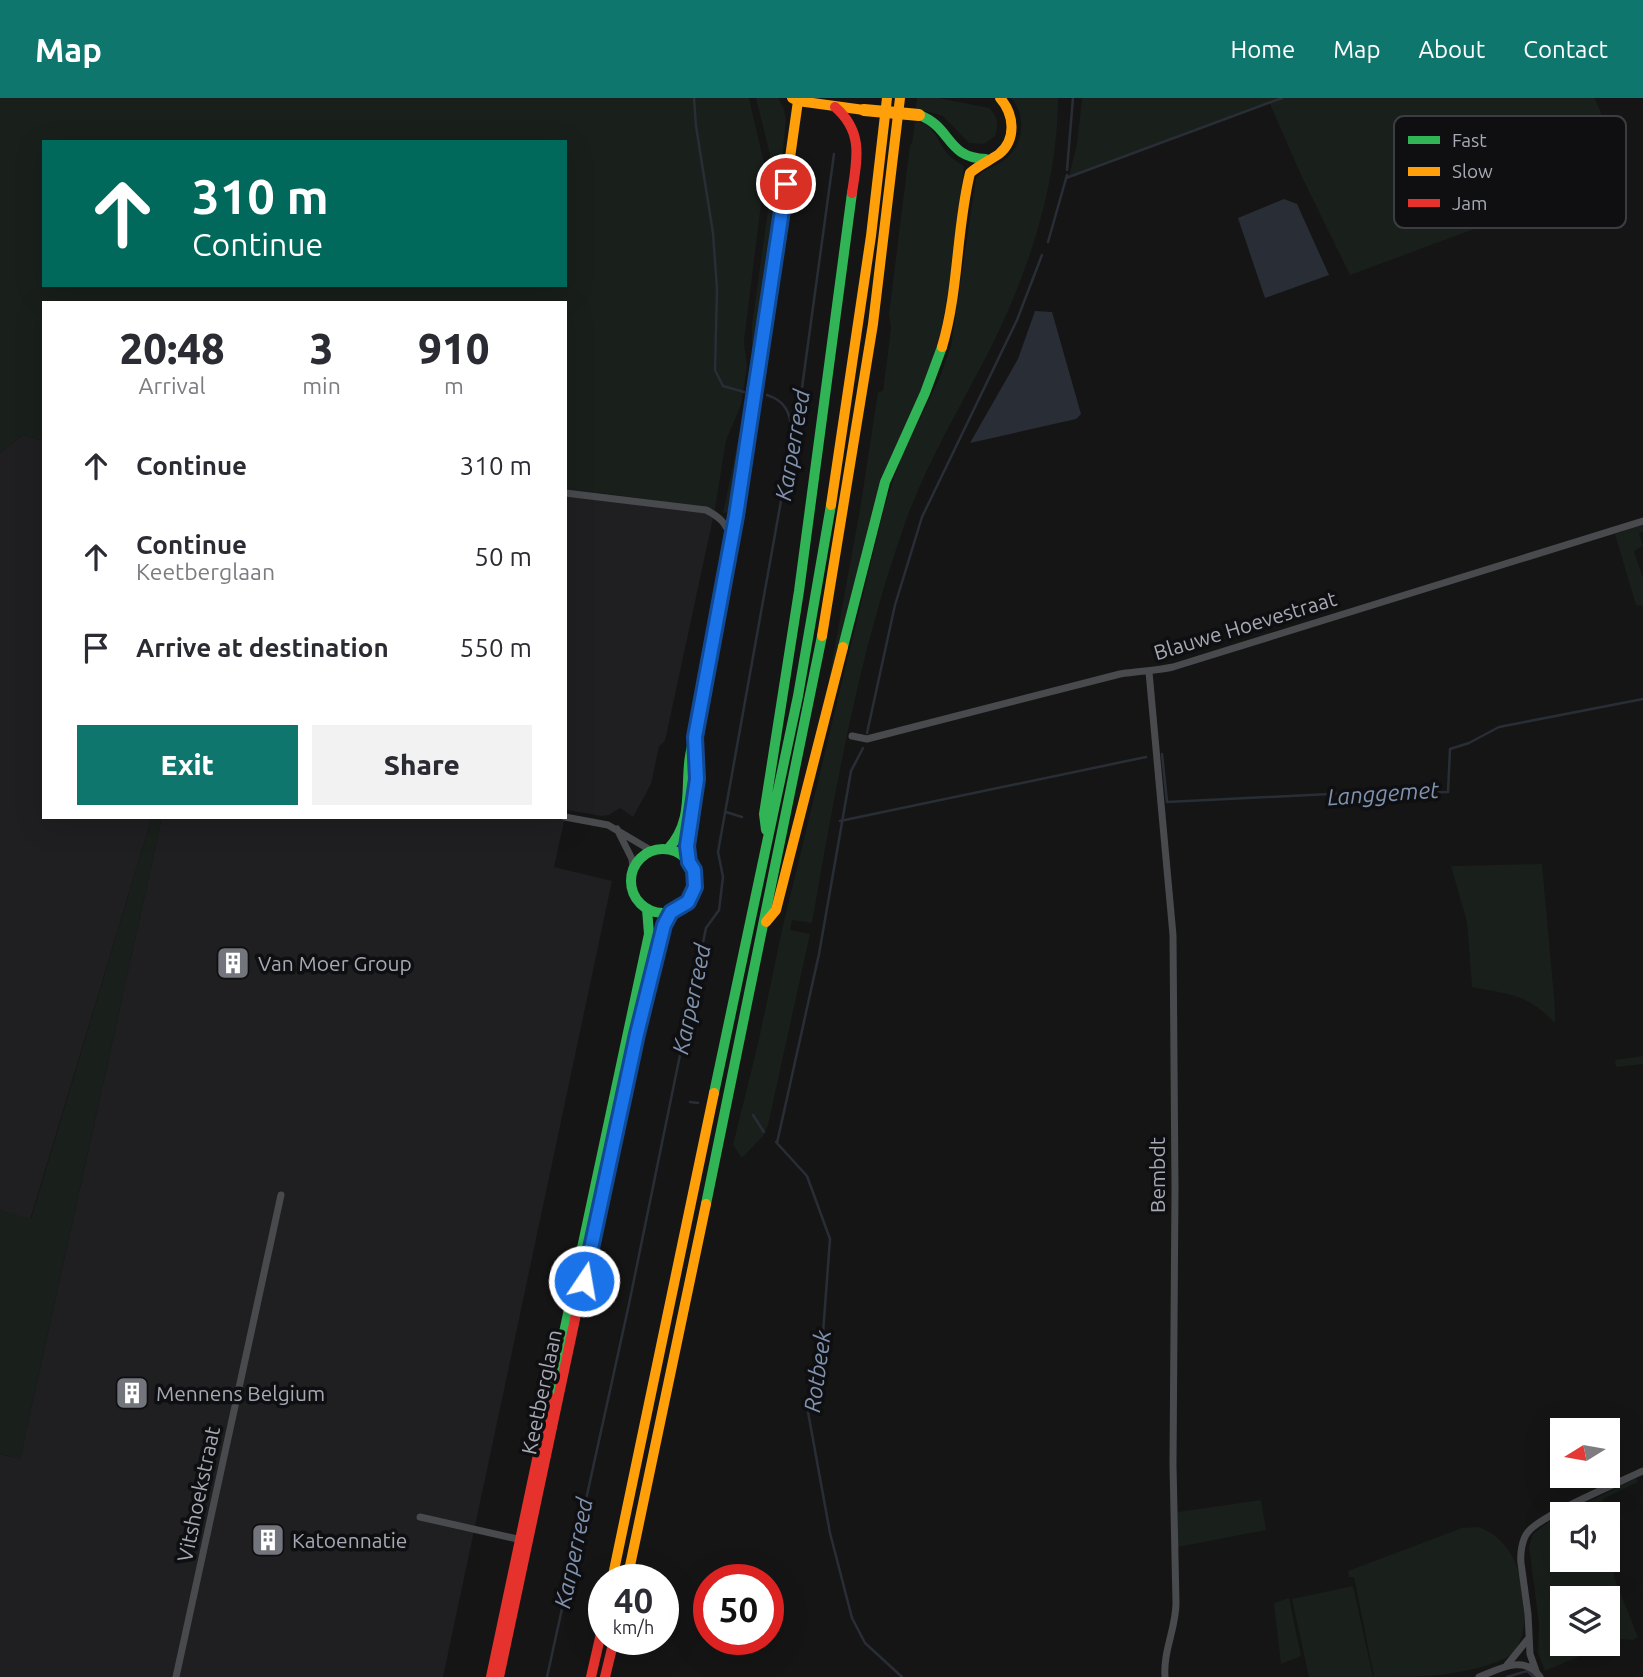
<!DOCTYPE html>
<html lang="en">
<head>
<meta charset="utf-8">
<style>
  :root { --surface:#fff; --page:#f2f2f3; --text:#2b2b33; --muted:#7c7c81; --accent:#0f766e }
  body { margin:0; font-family:Ubuntu,sans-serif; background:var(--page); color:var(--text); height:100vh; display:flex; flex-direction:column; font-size:26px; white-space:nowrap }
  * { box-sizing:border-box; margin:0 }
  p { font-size:23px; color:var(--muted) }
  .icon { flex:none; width:38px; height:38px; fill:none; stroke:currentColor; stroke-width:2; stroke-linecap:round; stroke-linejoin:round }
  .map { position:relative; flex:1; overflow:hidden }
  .details { position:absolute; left:42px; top:203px; width:525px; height:518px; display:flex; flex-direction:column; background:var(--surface); border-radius:0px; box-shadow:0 7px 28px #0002 }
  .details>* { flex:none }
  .banner { position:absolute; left:42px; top:42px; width:525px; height:147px; border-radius:0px; box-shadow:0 7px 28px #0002; background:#00695c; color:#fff; overflow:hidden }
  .needle { width:46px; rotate:259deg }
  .buttons { position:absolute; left:1550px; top:1320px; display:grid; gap:14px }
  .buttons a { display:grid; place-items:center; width:70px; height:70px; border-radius:0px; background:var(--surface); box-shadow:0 7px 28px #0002; font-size:35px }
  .speed { position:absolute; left:588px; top:1466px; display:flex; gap:14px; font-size:35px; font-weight:700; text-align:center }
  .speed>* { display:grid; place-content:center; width:91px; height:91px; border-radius:50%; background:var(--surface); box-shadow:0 7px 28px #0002; line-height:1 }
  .speed small { font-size:18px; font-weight:400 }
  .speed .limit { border:10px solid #d22; background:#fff; color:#111 }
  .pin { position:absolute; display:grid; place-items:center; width:60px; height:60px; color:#fff; margin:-30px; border:4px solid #fff; border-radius:50%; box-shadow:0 2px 7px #0007 }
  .me { position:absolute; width:77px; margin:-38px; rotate:12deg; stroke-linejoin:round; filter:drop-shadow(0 0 5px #0008) }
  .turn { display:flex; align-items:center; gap:24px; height:147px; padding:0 35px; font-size:32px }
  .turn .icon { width:91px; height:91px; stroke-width:2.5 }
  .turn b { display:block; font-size:49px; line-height:60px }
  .eta { display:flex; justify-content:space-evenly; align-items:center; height:119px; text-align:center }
  .eta b { font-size:42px; font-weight:800; line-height:49px }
  .action { display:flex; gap:14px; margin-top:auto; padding:14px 35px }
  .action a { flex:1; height:80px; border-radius:0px; background:var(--accent); color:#fff; font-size:28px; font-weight:800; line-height:80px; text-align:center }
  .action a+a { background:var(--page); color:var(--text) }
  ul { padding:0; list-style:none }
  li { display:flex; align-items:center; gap:21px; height:91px; padding:0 35px }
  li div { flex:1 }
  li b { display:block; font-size:26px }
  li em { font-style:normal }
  header { display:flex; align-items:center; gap:42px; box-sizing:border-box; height:98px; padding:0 35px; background:var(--accent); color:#fff }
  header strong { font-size:33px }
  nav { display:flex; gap:38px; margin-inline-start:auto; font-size:24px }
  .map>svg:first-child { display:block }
  .built { fill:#1f1f22 }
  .green { fill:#191f1b; fill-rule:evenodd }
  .water { fill:#292e36 }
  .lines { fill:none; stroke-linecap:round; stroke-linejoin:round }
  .stream { stroke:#292e36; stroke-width:2.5 }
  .street { stroke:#494a4d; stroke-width:7 }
  .fast { stroke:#30b455; stroke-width:10 }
  .slow { stroke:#ff9f0a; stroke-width:10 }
  .jam { stroke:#e5322d; stroke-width:10 }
  .slow-bridge { stroke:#ff9f0a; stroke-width:12 }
  .route-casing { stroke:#114b97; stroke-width:18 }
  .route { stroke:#1a73e8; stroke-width:12 }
  .labels { text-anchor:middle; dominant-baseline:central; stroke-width:7; stroke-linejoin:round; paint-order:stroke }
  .street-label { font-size:21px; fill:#a6a9b5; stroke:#0f0f11 }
  .poi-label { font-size:21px; fill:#a6a9b5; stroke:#0f0f11; text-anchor:start }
  .water-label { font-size:23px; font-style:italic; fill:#7f92af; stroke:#0f0f11 }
  .key { fill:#0f0f11; stroke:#3c3d42; stroke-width:2 }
  .key-label { font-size:19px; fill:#a6a9b5 }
</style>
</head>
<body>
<header>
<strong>Map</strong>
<nav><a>Home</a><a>Map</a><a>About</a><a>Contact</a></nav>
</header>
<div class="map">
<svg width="1643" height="1579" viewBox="0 0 1643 1579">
  <rect width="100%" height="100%" fill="#151515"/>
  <path class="built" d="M23,337L44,343V719H152L30,1122L0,1112V355Z
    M565,390L715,411L665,643L659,648L651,686L633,719L620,710L609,717L602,718L567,712L565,718Z
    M162,719H565L554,769L612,783L443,1579H0V1356L20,1361Z"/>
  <path class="green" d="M0,0H749L764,65V82L744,243L747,269L741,307L726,342L715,411L565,390V205H44V343L23,337L0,355ZM44,44H565V187H44Z
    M756,0H778L784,11L786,21L780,82L731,414L723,415L749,289L752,267V227L772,83L771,61Z
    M917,0H939L989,10C998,19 999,26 995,38L984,46L969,45L943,18L916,10Z
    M1011,0H1058C1058,84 1030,169 994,243C963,306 924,367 902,434C858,560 835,693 812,825L792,822L790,832L810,836L768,1027L763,1038L742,1060L733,1047L758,946L782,832L885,406L902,357L940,279L951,248L976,80C984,71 994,69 1004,62C1024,47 1027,18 1011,0Z
    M1082,0H1594L1600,12L1617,78L1350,177L1302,79L1269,4L1069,78L1077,46Z
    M918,24C933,27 935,37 942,48C947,57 955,63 964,68L952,168L940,241L923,288L886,370L825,603L860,411L878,294L883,293L891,231L889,216L910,47L912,45L915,25Z
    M1643,427V434L1639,435L1643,448L1634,453L1643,480V508L1636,507L1615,436Z
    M152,719H162L20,1361L0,1356V1112L31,1121Z
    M1542,766L1555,910V925C1526,895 1511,897 1472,889L1467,824L1451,768Z
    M1643,958V966L1616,969L1615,962Z
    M1636,1380L1638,1384L1603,1401V1416H1564Z
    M1261,1402L1266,1432L1178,1449V1414Z
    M1563,1416V1461H1608V1444L1615,1482L1638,1539L1633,1542L1619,1541L1545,1573L1538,1555L1539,1526L1529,1449L1533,1436L1551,1422ZM1563,1500H1608V1545H1563Z
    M1478,1429C1494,1434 1506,1446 1513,1460C1526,1485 1534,1544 1506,1560C1465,1579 1419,1579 1374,1579L1354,1479H1349L1348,1473L1462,1430Z
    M1353,1488L1373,1579H1309L1292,1501Z
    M1289,1500L1301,1558L1281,1566L1274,1505Z"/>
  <path class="water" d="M1284,101L1297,106L1329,177L1265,200L1238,120Z
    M1035,213L1052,214L1081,316L1076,321L970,345L1018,261Z"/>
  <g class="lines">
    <path class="stream" d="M694,0L696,28L713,135L717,191L715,272L723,288L744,294
      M1067,72L1073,0
      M1066,80L1282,0
      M1048,144L1067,77
      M767,297C786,303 790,315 792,333
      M867,635L895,507L922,419L1017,222L1042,157
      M1162,656L1167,704L1330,696L1448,694L1450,651L1469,645L1499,629L1643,601
      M726,714L742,719
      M840,723L1146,659
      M690,1004L698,1005
      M753,1017L764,1034
      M776,1044L807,1078L830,1141L821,1262L808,1314L830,1435L852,1520L865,1545L902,1579
      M777,1045L819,856L851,673L863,650
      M547,1579L629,1206L706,830L719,812L723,779L718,754L793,336L798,319L834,56
      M1507,1579L1527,1573L1534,1579"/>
    <path class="street" d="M565,395L706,412C720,419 726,425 731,440
      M1149,574L1173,837L1175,1091L1173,1367L1176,1505C1176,1530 1163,1553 1165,1579
      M852,638L867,641L1120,576C1138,573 1155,573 1173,569L1643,423
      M565,719L608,727L652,753
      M617,731L632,761L633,771
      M420,1419L522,1442
      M1507,1567L1528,1541
      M1536,1573L1530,1556L1528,1516L1521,1465C1520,1456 1522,1441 1528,1434C1541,1417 1620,1384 1643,1373
      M176,1579L281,1097
      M1479,1579C1499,1571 1525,1556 1540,1579"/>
    <path class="fast" d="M919,17C952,29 946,60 986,61
      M843,549L885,384L925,295L942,249
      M766,732L764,716L799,493L852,95
      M631 783a32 32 0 1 1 64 0a32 32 0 1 1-64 0Z
      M668,751C699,718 680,677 695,639L732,443L756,300
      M689,764L687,748L690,723
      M714,995L798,598L831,407
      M706,1106L822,538
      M550,1300L649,836L647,811"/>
    <path class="slow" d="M792,0L798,3L864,12
      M942,249C959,192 956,132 970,75C979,67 989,63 999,56C1017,41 1014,16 1000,0
      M756,300L798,3
      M831,407L871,138L887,0
      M822,538L873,226L900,0
      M766,824L776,812L843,549
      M592,1141L664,827L671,814
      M612,1482L714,995
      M627,1482L706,1106"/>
    <path class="jam" d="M835,9C864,34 857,61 852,95
      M694,702L697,681L695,644
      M491,1579L550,1300
      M499,1579L592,1141
      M591,1579L604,1522
      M605,1579L614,1542"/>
    <path class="slow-bridge" d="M864,12L919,17"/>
  </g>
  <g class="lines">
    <defs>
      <path id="route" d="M584,1183L637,936L664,827L671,814L688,804L695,789L694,772L689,764L687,748L697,681L695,639L736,418L786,86"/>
    </defs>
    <use href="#route" class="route-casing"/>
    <use href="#route" class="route"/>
  </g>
  <defs>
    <symbol id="building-square" viewBox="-11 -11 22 22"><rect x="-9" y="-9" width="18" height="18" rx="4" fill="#73757d" stroke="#0f0f11"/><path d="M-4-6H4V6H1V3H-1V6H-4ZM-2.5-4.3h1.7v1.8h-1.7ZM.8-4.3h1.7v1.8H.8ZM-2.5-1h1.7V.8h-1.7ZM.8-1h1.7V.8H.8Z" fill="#fff"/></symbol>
  </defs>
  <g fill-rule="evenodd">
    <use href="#building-square" x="214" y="846" width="38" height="38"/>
    <use href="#building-square" x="113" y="1276" width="38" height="38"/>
    <use href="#building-square" x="249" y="1423" width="38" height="38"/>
  </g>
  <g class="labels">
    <g class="street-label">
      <text transform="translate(1245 527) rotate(-17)">Blauwe Hoevestraat</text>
      <text transform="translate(1157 1077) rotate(-90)">Bembdt</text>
      <text transform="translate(541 1294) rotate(-78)">Keetberglaan</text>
      <text transform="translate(198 1396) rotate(-78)">Vitshoekstraat</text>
    </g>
    <g class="poi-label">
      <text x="258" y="865">Van Moer Group</text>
      <text x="156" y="1295">Mennens Belgium</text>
      <text x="292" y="1442">Katoennatie</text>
    </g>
    <g class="water-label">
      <text transform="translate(792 347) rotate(-80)">Karperreed</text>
      <text transform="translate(1383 695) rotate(-4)">Langgemet</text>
      <text transform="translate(691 901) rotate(-78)">Karperreed</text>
      <text transform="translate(817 1273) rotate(-82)">Rotbeek</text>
      <text transform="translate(573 1455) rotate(-78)">Karperreed</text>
    </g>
  </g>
  <rect x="1394" y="18" width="232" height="112" rx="10" class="key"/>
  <rect x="1408" y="38" width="32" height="8" fill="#30b455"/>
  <rect x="1408" y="69" width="32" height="9" fill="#ff9f0a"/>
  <rect x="1408" y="101" width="32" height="8" fill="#e5322d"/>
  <g class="key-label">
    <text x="1452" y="49">Fast</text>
    <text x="1452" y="80">Slow</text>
    <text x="1452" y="112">Jam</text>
  </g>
</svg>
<div class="buttons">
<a><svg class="needle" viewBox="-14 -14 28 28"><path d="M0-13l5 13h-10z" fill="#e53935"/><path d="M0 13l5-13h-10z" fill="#7c7c81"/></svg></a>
<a><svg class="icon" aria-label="sound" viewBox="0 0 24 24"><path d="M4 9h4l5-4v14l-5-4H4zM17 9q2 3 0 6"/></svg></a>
<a><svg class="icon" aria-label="layers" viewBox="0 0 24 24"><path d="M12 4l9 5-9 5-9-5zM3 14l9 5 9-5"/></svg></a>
</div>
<div class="speed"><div>40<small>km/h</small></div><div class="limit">50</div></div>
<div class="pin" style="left:786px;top:86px;background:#d93025"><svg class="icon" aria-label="arrive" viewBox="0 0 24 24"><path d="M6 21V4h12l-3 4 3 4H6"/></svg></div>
<svg class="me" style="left:584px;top:1183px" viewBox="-20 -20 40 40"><circle r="17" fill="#1a73e8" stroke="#fff" stroke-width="3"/><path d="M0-11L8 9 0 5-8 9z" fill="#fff"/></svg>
<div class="banner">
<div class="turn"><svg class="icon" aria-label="ahead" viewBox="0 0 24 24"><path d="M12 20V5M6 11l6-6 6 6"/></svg><div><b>310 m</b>Continue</div></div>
</div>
<section class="details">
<div class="eta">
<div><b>20:48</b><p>Arrival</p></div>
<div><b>3</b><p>min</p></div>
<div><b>910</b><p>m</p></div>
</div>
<ul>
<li><svg class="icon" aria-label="ahead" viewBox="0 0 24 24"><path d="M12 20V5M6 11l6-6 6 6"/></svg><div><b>Continue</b></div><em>310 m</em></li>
<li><svg class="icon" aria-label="ahead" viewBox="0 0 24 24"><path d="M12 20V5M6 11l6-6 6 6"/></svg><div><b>Continue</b><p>Keetberglaan</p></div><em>50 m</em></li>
<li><svg class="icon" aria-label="arrive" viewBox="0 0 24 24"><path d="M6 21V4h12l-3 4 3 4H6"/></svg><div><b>Arrive at destination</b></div><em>550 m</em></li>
</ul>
<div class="action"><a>Exit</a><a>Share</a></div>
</section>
</div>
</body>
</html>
